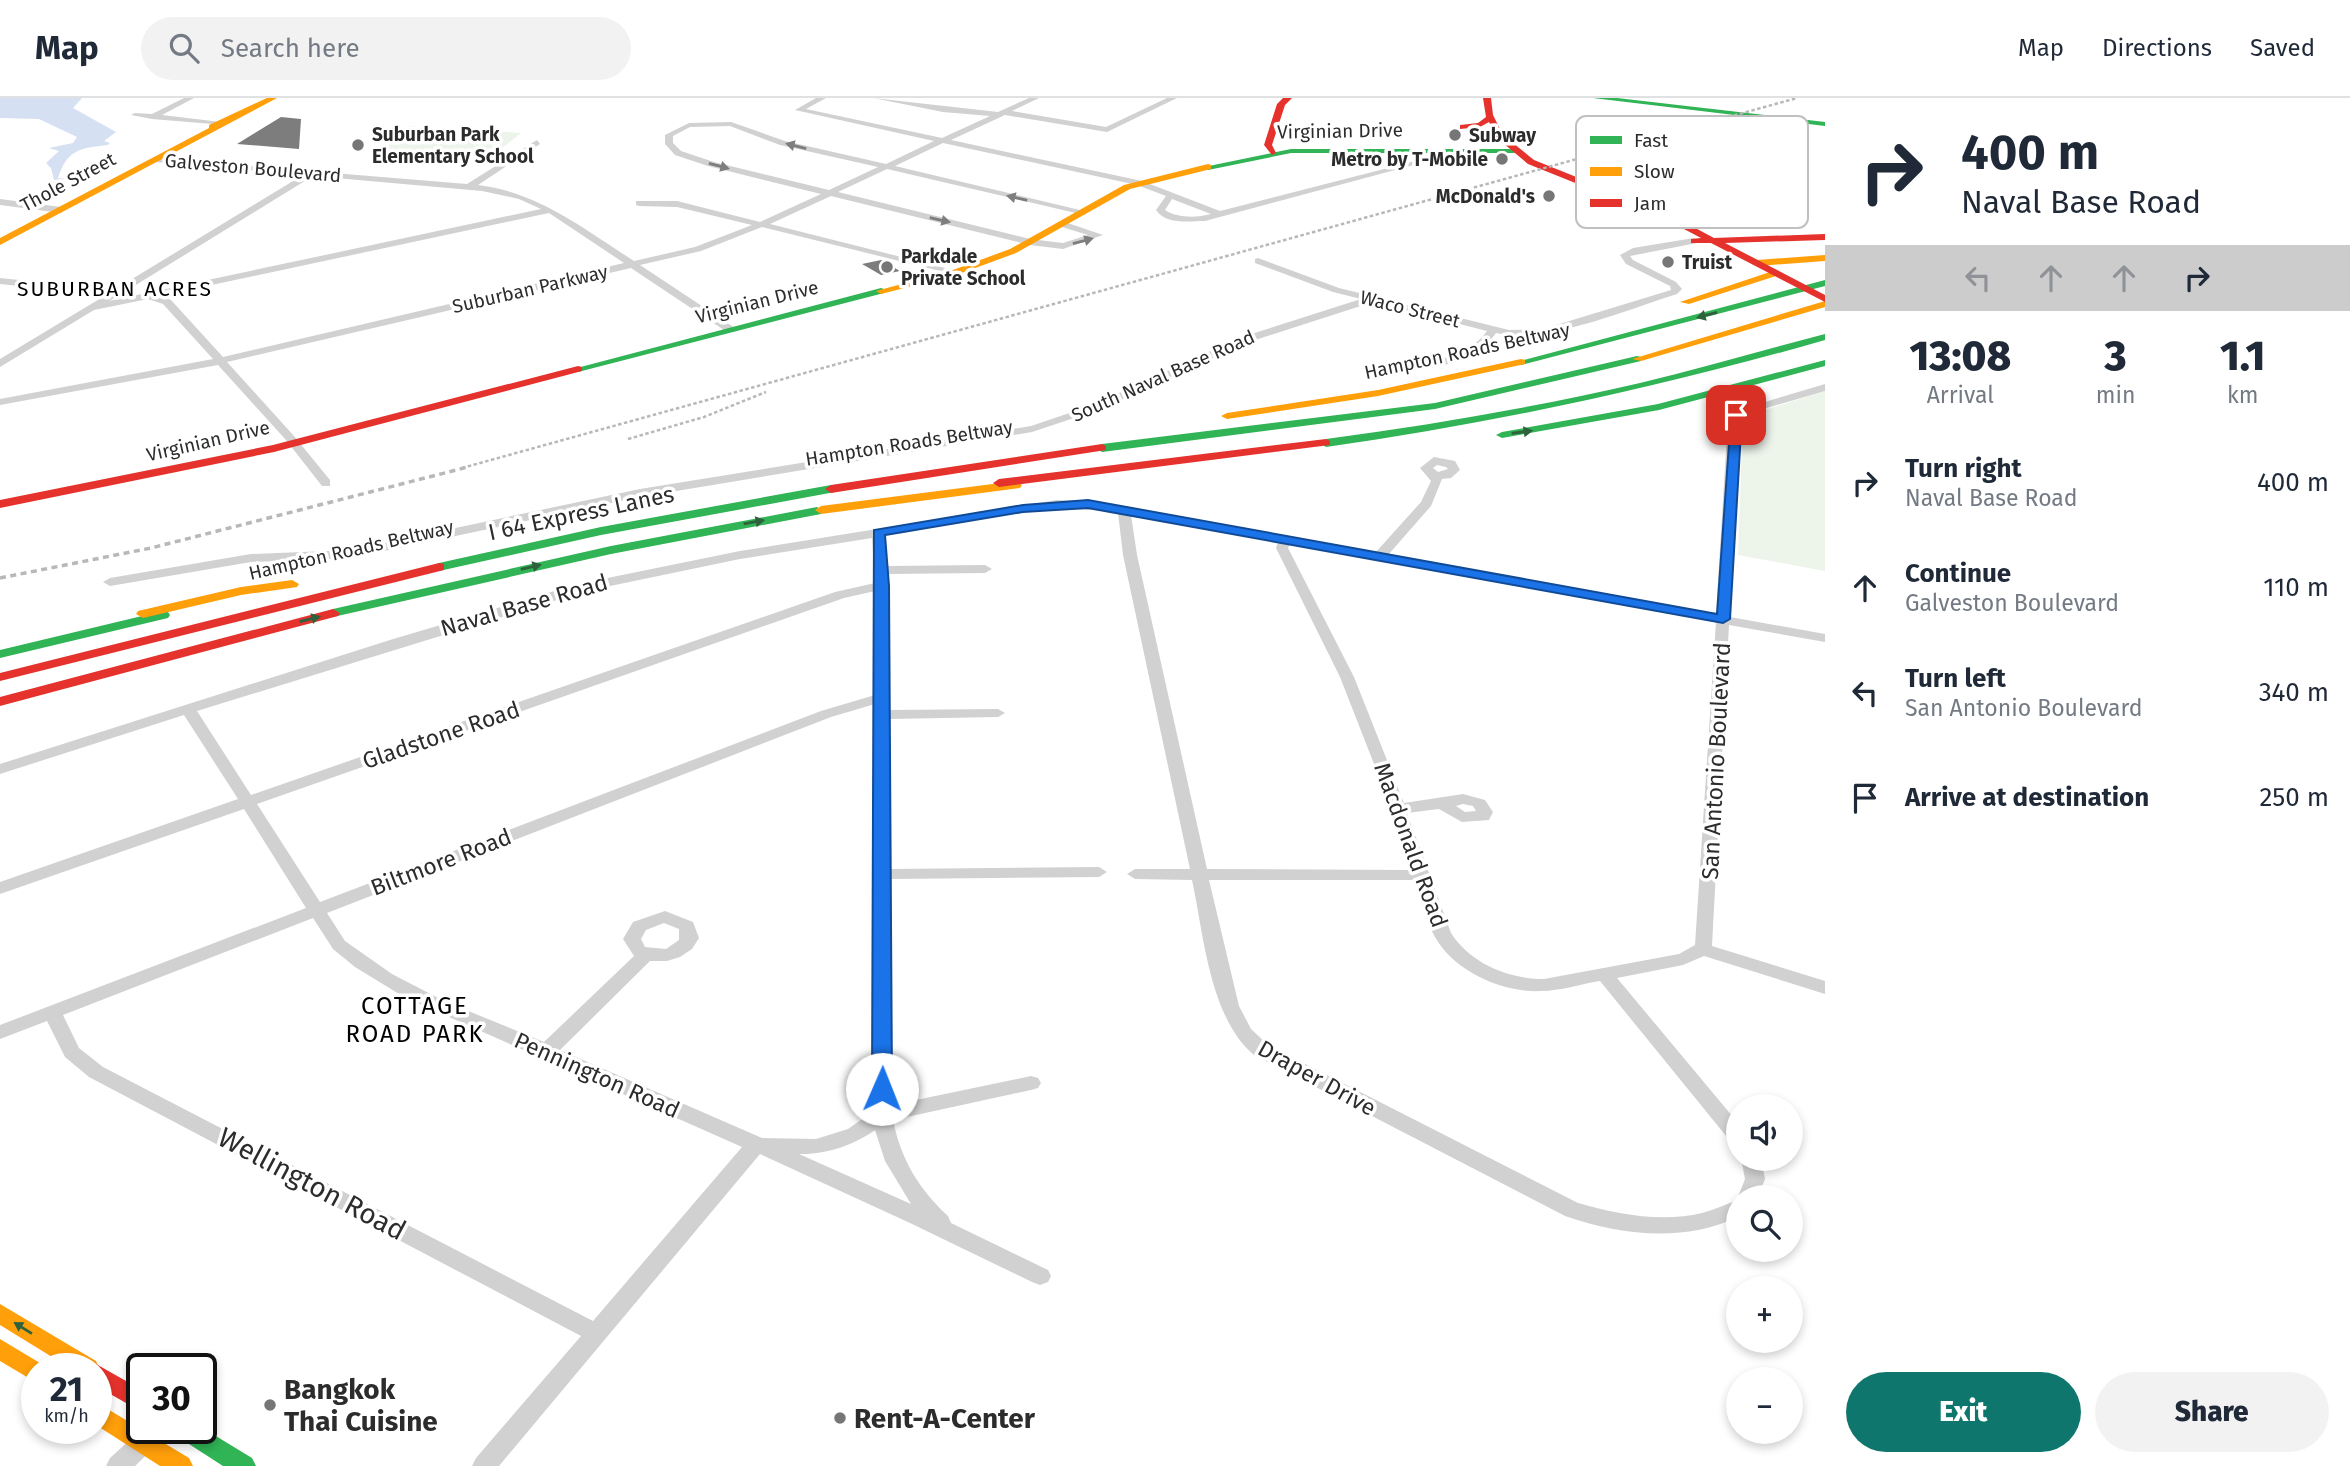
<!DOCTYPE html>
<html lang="en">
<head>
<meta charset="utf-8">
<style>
  :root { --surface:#fff; --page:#f2f2f3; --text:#1f2937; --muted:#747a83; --line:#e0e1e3; --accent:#0f766e }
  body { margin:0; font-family:"Fira Sans",sans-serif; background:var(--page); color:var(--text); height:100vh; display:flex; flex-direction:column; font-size:26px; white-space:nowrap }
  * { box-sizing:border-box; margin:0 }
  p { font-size:23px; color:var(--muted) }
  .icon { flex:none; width:38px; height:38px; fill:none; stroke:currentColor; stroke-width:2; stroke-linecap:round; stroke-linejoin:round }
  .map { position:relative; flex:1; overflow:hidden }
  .side { display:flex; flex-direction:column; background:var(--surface); width:525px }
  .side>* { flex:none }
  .top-card { background:#fff; color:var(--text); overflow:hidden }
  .fabs { position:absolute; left:1726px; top:996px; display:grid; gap:14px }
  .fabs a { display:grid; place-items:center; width:77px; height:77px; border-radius:50%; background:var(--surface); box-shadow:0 4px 10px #0003; font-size:35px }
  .speed { position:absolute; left:21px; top:1255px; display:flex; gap:14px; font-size:35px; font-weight:700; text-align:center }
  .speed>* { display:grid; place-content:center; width:91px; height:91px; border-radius:50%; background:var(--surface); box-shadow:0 4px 10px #0003; line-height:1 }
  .speed small { font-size:18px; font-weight:400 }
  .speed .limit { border:4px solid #111; border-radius:10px; background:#fff; color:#111 }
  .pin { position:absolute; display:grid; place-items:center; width:60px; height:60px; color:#fff; margin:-30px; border-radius:14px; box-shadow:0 4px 10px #0006 }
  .me { position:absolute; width:77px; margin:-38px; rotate:1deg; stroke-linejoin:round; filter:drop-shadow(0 0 5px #0008) }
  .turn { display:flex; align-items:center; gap:24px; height:147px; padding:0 21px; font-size:32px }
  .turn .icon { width:91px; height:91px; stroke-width:2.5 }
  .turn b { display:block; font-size:49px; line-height:60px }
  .lanes { display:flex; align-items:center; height:66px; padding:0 21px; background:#0003; justify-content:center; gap:35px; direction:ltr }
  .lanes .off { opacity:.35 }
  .eta { display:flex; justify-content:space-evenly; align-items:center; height:119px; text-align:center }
  .eta b { font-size:42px; font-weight:800; line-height:49px }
  .primary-button { display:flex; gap:14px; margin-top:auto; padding:14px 21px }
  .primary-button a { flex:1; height:80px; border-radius:42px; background:var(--accent); color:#fff; font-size:28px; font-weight:800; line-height:80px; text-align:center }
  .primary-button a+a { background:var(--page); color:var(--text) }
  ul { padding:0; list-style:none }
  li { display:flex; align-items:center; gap:21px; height:105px; padding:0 21px }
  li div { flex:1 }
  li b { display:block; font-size:26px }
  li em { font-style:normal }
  header { display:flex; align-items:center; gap:42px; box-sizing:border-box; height:98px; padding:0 35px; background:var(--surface); border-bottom:2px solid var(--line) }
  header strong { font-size:33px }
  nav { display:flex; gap:38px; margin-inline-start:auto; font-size:24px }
  .search { width:490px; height:63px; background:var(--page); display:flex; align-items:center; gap:18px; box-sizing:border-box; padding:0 24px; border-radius:38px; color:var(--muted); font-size:26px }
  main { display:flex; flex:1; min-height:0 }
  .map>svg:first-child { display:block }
  .green { fill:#edf4ea }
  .water { fill:#d5e0f2 }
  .building { fill:#7d7d7d }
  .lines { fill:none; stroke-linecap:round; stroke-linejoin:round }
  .street { fill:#d1d1d1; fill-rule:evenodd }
  .fast { fill:#30b455; fill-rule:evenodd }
  .slow { fill:#ff9f0a; fill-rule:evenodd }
  .jam { fill:#e5322d; fill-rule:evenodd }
  .rail-far1 { stroke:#b8b8b8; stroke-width:2.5; stroke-dasharray:3.5 2.5; stroke-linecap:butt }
  .rail { stroke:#b8b8b8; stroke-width:3.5; stroke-dasharray:6 4.5; stroke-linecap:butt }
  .oneway { fill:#7e7e7e }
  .oneway2 { fill:#2e623c }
  .route { fill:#1a73e8; stroke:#114b97; stroke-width:2 }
  .poi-dot { fill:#767676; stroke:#fff; stroke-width:2.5 }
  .labels { text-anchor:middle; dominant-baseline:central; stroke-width:7; stroke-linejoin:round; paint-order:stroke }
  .far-street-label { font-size:19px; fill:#2c2c2c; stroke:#fff }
  .far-poi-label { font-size:19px; font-weight:bold; fill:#2c2c2c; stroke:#fff; text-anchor:start }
  .far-neighbourhood-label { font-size:21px; letter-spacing:2px; fill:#000; stroke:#fff }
  .street-label { font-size:23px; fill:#2c2c2c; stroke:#fff }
  .neighbourhood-label { font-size:24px; letter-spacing:2px; fill:#000; stroke:#fff }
  .near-street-label { font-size:28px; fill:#2c2c2c; stroke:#fff }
  .near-poi-label { font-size:28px; font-weight:bold; fill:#2c2c2c; stroke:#fff; text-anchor:start }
  .key { fill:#fff; stroke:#c0c0c0; stroke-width:2 }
  .key-label { font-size:19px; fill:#2c2c2c }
</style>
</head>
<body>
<header>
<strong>Map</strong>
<div class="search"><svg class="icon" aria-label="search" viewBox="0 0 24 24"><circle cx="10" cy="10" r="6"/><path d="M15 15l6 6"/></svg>Search here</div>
<nav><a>Map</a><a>Directions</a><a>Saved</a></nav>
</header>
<main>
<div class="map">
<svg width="1825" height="1368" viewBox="0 0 1825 1368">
  <rect width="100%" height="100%" fill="#fff"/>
  <path class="green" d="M409,28L521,35L492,58L377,51Z
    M1825,293V473L1738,457L1743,319Z"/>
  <path class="water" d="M0,0H82L73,10L116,34L104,43L110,45L108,47C79,50 67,52 58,80L66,81L54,82L51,70L46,65L59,53L49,50L73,45L77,39L39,21L0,20Z"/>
  <path class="building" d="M281,19L301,21L299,51L237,46Z
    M881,162L900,173L881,177L862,166Z"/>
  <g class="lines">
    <path class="street" d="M184,0H194L162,17L229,25L225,27L152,21L131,17L135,15L152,16Z
      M816,0H826L806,11L942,40L990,18L943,14L873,0L998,14L1029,0H1039L1012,13L1106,29L1167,0H1177L1107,34L1005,17L951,42L1142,83L1220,113L1462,51L1466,53L1205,123C1189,123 1166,127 1156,112L1166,98L1137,87L943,45L895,68L1088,114L1084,117L887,71L838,94L1030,141L1063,145L1088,137L1059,128L1057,126L1062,123L1103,137L1063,151L1030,147L831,98L770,126L961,174L956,177L762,129L701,153L640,167L735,230V234H727L631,170L227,264L294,338L330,382V388H322L286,342L218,267L0,307V301L213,261L163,206L148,201L94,212L0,269V261L106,197L0,186V180L114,192L303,77L155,64H152V60L467,86L537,42L540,46L478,87C538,94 584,131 634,163L695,149L752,127L677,109L639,108L636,107V103H677L760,124L821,96L708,68L675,57L665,46V37L689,25L731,24L785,43L886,66L934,43L795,12ZM730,28L780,47L878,69L829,92L714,64L681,53L673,45V38L690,29ZM313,78L482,93L519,101L541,111L109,203L118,198H129L131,196L126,193ZM1172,101L1211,116C1196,120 1177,120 1165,112ZM549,115L624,165L223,259L171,202L160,198Z
      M0,101L61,109L65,112L61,115L0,107Z
      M1694,140L1699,143L1697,145L1630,158L1633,162L1676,184L1682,191L1677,196C1628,211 1545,247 1496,235C1472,271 1415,272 1376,277L1371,274L1376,271C1412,266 1465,265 1487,233L1373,204L1246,245L1101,311L1032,334L640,399L351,460L251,464L110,488L103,484L110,480L251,456L351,452L640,391L1031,328L1093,307L1239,240L1361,201L1333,194L1255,165V161L1258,160L1339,190L1509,232L1543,231L1671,192L1670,188L1626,166L1620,157L1633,150Z
      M1825,286V293L1746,316L1740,321L1730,519L1825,536V544L1729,527L1712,848L1825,883V896L1704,858L1683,867L1617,880L1738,1025V1047L1731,1044L1600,883C1581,886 1560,893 1541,893C1502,895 1454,873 1435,839C1425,822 1421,801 1415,782H1209L1239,908L1251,931L1268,947L1578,1105C1617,1116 1661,1125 1702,1115C1714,1112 1726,1106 1738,1102V1119C1682,1145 1621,1137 1565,1118L1254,957C1209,919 1204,837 1192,782L1135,781L1127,776L1135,771H1190L1123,457L1118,415C1045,402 958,426 885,438L887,468L985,467L992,471L985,475L888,476L889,612L998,611L1005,615L998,619L889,621L890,771L1099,769L1107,774L1099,779L890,781L892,1007L1031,978L1038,980L1041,985L1038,990L1031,992L893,1022C901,1062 919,1091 948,1118L951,1125L1048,1172L1051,1178L1048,1184L1040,1187L1032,1184L910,1125L760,1056L499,1368H472L476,1360L581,1238L89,979L65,959L47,923L0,941V927L306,810L244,711L0,796V784L238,701L184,617L0,676V666L390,542L578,486L740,453L1057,402L1100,404L1376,454L1421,404L1431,383L1420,370L1434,359L1455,363L1460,372L1451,380L1442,381L1431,408L1388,457L1716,516L1728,320L1738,312ZM1437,367L1446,369L1448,371L1438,374L1433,370ZM1131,417L1278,444L1276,450L1340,579L1376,671L1411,772L1207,771L1137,457ZM872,440L875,485L835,494L251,697L197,613L586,493L740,461ZM1290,446L1716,524L1695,847L1679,856L1544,881C1509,881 1471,866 1451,835L1407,715L1439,711L1462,724L1489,722L1493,714L1485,702L1463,696L1404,705L1354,579L1288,450ZM875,493V597L821,613L320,804L257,706L844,500ZM875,606L872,1014L848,1031L816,1041L762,1040L560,952L650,863H667L680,859L692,851L699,840L693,824L665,813L633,824L623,841L634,858L544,944L444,903L392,876L345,843L327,815L831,619ZM1463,706L1473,708L1476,713L1465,714L1456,708ZM313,820L333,851L355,869L404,899L742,1049L593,1223L103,969L79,950L63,917ZM664,825L679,831V842L666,851L645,849L641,841L646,832ZM875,1032L885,1063L911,1106L799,1056C825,1057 854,1047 875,1032Z
      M1741,1060H1761L1765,1081L1758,1099H1738L1745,1081Z
      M143,1330H171L167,1337L135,1368H106L110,1360Z"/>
    <path class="fast" d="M1593,0H1617L1825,24V28Z
      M1291,51H1514L1518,53L1514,55H1291L1208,72L1204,69Z
      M1825,182V188L1521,267L1516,264Z
      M881,190L884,191V195L578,274L573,271Z
      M1825,236V242C1661,289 1495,325 1326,349L1320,345L1326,341C1431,327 1536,309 1640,285C1702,270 1763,252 1825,236Z
      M1637,258L1641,259V263L1435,311L1102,354L1096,350L1102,346L1435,305Z
      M1825,262V268L1659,312L1502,340L1496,337L1502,334L1658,306Z
      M831,387L835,388V394L601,437L439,473L432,469L439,465L601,429Z
      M817,409L823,413L821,416L611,456L333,519L326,515L333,511L611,448Z
      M163,513L168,514L170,517L168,520L0,560V552Z
      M201,1329L252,1360L256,1368H223L175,1337L171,1330Z"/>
    <path class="slow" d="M267,0H277L0,147V140L209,30V27Z
      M1208,66L1211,67V71L1130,91L1016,155L959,176L881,196L876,193L953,172L1010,151L1124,87Z
      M1825,157V163L1757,168L1752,165L1757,162Z
      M1776,172L1781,175L1779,177L1689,206L1680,204Z
      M1825,203V209L1641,263L1632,261Z
      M1521,261L1525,262V266L1378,298L1227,321L1221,318L1227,315L1378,292Z
      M1016,383L1022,387L1020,390L821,416L815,412L821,408Z
      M292,482L299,486L297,489L241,497L143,520L136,516L138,513L241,489Z
      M0,1206L96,1263L99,1270L96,1277V1270H70L0,1227Z
      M0,1241L45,1268L46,1270H37V1285L0,1263Z
      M96,1304L189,1360L193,1368H160L96,1327Z"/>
    <path class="jam" d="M1283,0H1292L1285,7L1272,47L1276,55L1272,57L1264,47L1277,6Z
      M1483,0H1491L1493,17L1503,37L1534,62L1671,117L1714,140L1825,136V142L1725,145L1825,197V204L1711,145H1691V141L1701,140L1665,121L1528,66L1497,40L1489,24L1480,29L1460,31V27L1478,25L1486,19Z
      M578,268L582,269V273L274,354L0,410V402L273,347Z
      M1326,341L1330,343V347L999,389L993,385L999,381Z
      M1102,346L1106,348V352L831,395L825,391L831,387Z
      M439,465L444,466V472L0,583V575Z
      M333,511L340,515L338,518L0,608V599Z
      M96,1266L142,1292V1314L96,1288V1270H87Z"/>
    <path class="rail-far1" d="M628,341L704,319L766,294
      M462,370L1797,0"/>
    <path class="rail" d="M0,480L151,450L468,369"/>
  </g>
  <defs><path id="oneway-solid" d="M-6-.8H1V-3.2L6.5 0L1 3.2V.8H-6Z" transform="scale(1.75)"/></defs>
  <g class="oneway">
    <use href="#oneway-solid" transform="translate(796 48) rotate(-166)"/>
    <use href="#oneway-solid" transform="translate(719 68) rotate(15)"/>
    <use href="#oneway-solid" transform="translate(1017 100) rotate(-167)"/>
    <use href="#oneway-solid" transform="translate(940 122) rotate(13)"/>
    <use href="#oneway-solid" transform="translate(1083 143) rotate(-15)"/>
  </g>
  <g class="oneway2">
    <use href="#oneway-solid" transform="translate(1707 217) rotate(165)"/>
    <use href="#oneway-solid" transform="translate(1522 334) rotate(-8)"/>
    <use href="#oneway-solid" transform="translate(754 424) rotate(-10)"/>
    <use href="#oneway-solid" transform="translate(531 469) rotate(-13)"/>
    <use href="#oneway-solid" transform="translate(310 521) rotate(-14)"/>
    <use href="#oneway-solid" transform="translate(23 1230) rotate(-148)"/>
  </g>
  <path class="route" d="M1736,313L1742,317L1730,521L1723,525L1088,410L1023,414L885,437L889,488L892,991L882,998L875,996L872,991L874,432L1023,407L1088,402L1717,516L1731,317Z"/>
  <g class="poi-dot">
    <circle cx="1455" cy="37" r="7"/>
    <circle cx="358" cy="47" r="7"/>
    <circle cx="1502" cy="61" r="7"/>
    <circle cx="1549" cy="98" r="7"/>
    <circle cx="1668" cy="164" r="7"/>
    <circle cx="887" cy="169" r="7"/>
    <circle cx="270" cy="1307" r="7"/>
    <circle cx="840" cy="1320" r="7"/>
  </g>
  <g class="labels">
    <g class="far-street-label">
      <text transform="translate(1340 33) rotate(-1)">Virginian Drive</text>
      <text transform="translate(253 70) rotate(5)">Galveston Boulevard</text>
      <text transform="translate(68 84) rotate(-28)">Thole Street</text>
      <text transform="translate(530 191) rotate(-13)">Suburban Parkway</text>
      <text transform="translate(757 204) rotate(-14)">Virginian Drive</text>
      <text transform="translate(1410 211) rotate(14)">Waco Street</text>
      <text transform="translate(1467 253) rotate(-12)">Hampton Roads Beltway</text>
      <text transform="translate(1163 278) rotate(-24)">South Naval Base Road</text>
      <text transform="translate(208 343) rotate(-13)">Virginian Drive</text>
      <text transform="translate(909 345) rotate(-9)">Hampton Roads Beltway</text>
      <text transform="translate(351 452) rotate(-13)">Hampton Roads Beltway</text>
    </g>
    <g class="far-poi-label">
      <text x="372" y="36">Suburban Park<tspan x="372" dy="22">Elementary School</tspan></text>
      <text x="1469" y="37">Subway</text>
      <text x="1488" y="61" text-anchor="end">Metro by T-Mobile</text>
      <text x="1535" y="98" text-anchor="end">McDonald's</text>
      <text x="901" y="158">Parkdale<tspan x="901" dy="22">Private School</tspan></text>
      <text x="1682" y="164">Truist</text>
    </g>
    <g class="far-neighbourhood-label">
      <text x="115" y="191">SUBURBAN ACRES</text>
    </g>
    <g class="street-label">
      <text transform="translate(581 415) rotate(-12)">I 64 Express Lanes</text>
      <text transform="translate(524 507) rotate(-16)">Naval Base Road</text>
      <text transform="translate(441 637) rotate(-19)">Gladstone Road</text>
      <text transform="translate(1716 663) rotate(-87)">San Antonio Boulevard</text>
      <text transform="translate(1411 747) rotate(70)">Macdonald Road</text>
      <text transform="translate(441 764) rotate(-21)">Biltmore Road</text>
      <text transform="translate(597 977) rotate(24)">Pennington Road</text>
      <text transform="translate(1317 980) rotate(29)">Draper Drive</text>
    </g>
    <g class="neighbourhood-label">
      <text x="415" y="908">COTTAGE<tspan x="415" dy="28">ROAD PARK</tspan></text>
    </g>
    <g class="near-street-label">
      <text transform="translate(312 1086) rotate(28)">Wellington Road</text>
    </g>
    <g class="near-poi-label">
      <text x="284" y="1291">Bangkok<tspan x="284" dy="32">Thai Cuisine</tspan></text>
      <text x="854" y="1320">Rent-A-Center</text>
    </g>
  </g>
  <rect x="1576" y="18" width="232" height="112" rx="10" class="key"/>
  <rect x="1590" y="38" width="32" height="8" fill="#30b455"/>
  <rect x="1590" y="69" width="32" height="9" fill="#ff9f0a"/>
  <rect x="1590" y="101" width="32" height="8" fill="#e5322d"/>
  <g class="key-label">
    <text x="1634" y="49">Fast</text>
    <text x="1634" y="80">Slow</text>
    <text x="1634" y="112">Jam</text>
  </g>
</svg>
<div class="fabs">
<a><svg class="icon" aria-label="sound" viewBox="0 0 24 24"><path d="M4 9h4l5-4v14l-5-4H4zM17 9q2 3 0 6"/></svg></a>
<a><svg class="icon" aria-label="search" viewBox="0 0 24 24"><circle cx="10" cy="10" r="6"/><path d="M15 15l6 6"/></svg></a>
<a>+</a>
<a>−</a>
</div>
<div class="speed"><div>21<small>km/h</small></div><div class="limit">30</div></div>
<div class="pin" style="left:1736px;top:317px;background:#d93025"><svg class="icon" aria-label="arrive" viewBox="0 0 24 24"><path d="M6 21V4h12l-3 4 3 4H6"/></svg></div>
<svg class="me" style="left:882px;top:991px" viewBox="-20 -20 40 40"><circle r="19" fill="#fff"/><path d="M0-13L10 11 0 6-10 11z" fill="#1a73e8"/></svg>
</div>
<section class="side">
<div class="top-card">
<div class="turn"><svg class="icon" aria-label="right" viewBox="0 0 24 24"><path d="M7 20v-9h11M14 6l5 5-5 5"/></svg><div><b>400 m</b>Naval Base Road</div></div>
<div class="lanes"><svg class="icon off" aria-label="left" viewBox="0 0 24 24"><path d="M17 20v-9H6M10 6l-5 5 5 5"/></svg><svg class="icon off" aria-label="ahead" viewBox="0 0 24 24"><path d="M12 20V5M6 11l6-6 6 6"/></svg><svg class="icon off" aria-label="ahead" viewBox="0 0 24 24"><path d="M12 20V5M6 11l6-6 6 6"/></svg><svg class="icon" aria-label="right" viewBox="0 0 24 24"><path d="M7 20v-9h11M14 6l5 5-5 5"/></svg></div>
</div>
<div class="eta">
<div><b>13:08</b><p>Arrival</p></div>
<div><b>3</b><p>min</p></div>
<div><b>1.1</b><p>km</p></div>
</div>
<ul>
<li><svg class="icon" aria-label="right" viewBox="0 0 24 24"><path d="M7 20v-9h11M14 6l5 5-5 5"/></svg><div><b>Turn right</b><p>Naval Base Road</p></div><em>400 m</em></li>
<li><svg class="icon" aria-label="ahead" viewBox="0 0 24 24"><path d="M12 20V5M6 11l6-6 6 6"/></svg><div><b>Continue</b><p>Galveston Boulevard</p></div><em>110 m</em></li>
<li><svg class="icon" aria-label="left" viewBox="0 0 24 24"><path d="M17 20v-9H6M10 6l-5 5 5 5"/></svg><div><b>Turn left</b><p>San Antonio Boulevard</p></div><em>340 m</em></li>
<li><svg class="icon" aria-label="arrive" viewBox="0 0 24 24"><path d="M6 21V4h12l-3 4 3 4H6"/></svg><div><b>Arrive at destination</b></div><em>250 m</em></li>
</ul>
<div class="primary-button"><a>Exit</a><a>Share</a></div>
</section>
</main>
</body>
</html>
